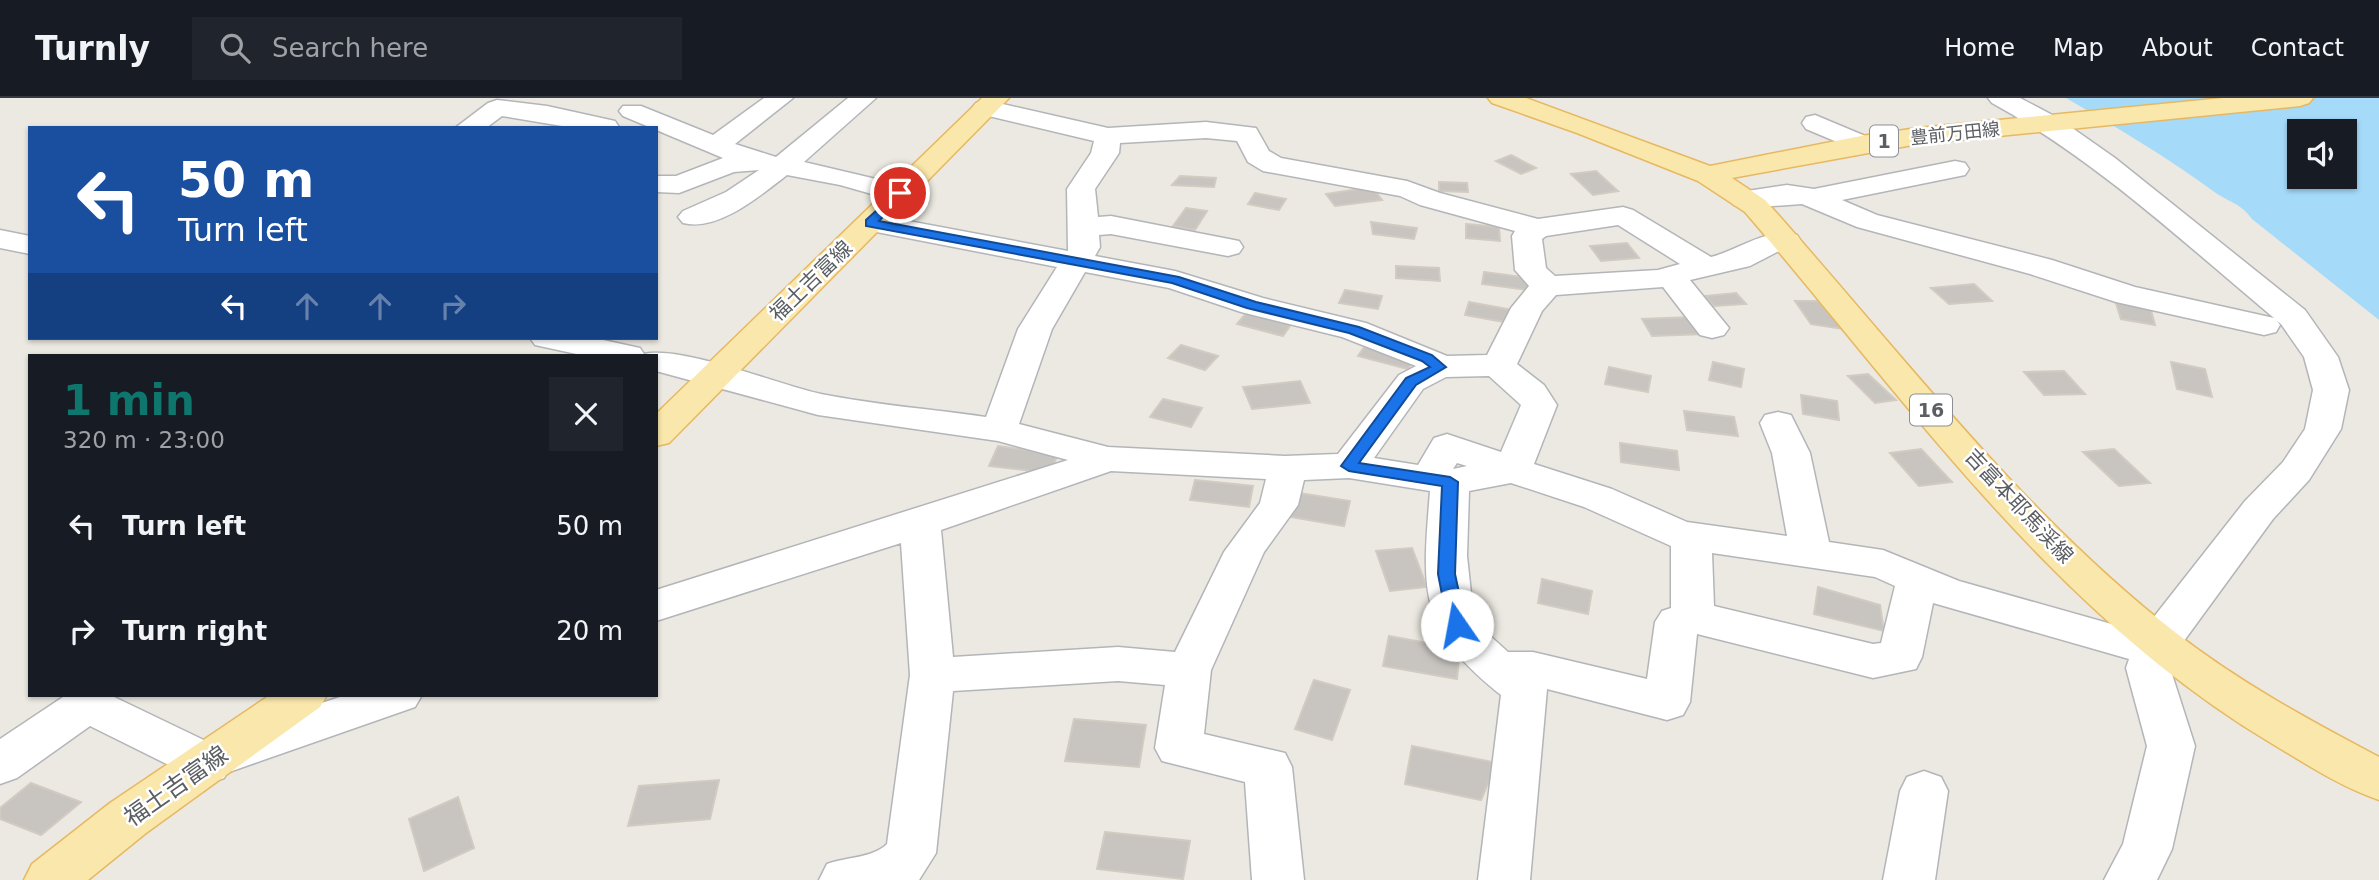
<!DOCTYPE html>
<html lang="en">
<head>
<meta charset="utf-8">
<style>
  :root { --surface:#171b24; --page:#20242c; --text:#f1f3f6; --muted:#9ea1a6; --line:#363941; --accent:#0f766e }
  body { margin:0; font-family:"DejaVu Sans","Noto Sans JP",sans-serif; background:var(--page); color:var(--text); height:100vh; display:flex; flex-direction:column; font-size:26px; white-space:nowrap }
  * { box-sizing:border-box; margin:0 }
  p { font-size:23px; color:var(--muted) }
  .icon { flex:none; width:38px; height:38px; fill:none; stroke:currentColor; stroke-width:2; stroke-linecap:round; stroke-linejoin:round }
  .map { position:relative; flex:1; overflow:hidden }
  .sheet { position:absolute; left:28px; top:256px; width:630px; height:343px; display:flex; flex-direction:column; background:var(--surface); border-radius:0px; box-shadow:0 2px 5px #0004 }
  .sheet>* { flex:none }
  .hud { position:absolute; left:28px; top:28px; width:630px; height:214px; border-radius:0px; box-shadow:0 2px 5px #0004; background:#1a4fa0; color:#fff; overflow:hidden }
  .fabs { position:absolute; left:2287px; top:21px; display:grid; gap:14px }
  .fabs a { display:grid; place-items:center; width:70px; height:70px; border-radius:0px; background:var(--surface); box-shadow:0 2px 5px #0004; font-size:35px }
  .pin { position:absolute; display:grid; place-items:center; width:60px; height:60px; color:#fff; margin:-30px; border:4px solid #fff; border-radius:50%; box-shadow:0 2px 7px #0007 }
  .me { position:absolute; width:77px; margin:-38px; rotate:348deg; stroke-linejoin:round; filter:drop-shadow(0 0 5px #0008) }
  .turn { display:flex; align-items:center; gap:24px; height:147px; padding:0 35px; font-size:32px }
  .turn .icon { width:91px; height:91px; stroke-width:2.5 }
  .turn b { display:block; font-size:49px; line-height:60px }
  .lanes { display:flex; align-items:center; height:66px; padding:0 35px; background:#0003; justify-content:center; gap:35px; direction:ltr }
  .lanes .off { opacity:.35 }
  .round { display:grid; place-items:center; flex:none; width:74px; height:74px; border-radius:0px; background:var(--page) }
  .headline { display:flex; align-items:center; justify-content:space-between; height:119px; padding:0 35px }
  h1 { font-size:42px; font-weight:700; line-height:52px; color:var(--accent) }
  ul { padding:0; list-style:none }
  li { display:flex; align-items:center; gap:21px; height:105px; padding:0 35px }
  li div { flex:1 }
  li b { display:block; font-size:26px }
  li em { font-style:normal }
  header { display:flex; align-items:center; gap:42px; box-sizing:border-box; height:98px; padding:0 35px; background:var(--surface); border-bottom:2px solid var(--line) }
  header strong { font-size:33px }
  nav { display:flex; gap:38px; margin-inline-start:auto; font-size:24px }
  .search { width:490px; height:63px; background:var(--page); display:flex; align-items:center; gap:18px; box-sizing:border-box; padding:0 24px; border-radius:0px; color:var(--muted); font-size:26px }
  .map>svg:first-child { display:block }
  .water { fill:#a6daf9; fill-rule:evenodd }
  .building { fill:#c8c4c0; stroke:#d1cbc1; stroke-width:2 }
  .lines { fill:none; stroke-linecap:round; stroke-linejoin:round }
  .minor-casing { stroke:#b3b5b9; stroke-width:3 }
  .major-casing { stroke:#e7b861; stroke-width:3 }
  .minor { fill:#fff; fill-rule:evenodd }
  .major { fill:#f9e7ab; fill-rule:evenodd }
  .route { fill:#1a73e8; stroke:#114b97; stroke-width:2 }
  .labels { text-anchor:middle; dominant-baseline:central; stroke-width:5; stroke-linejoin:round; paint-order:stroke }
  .far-street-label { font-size:18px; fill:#5b5e62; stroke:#fff }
  .shield { fill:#fff; stroke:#8c8e91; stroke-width:2 }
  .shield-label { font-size:19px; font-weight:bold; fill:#5b5e62 }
  .street-label { font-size:21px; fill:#5b5e62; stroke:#fff }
  .near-street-label { font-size:24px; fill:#5b5e62; stroke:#fff }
</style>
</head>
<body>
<header>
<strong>Turnly</strong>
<div class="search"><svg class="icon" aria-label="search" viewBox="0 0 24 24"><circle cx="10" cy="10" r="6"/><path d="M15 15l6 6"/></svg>Search here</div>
<nav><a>Home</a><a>Map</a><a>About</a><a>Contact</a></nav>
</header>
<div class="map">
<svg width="2379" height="782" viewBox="0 0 2379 782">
  <rect width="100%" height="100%" fill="#ece9e2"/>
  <path class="water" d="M2066,0H2379V222L2252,121C2241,105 2228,104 2213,93C2167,59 2116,29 2066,0ZM2300,33H2345V79H2300Z"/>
  <path class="building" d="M1511,57L1536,70L1521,76L1496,63Z
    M1596,73L1618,93L1593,97L1571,76Z
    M1180,78L1216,80L1214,89L1172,87Z
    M1439,84L1467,85L1468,94L1439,93Z
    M1372,89L1382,102L1335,108L1326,96Z
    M1255,95L1286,101L1279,112L1248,106Z
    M1186,110L1207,113L1195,132L1173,128Z
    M1371,124L1417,130L1414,141L1373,136Z
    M1466,126L1499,129L1500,143L1466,140Z
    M1627,145L1639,160L1601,163L1590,148Z
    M1396,168L1439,170L1440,183L1396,180Z
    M1484,174L1529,180L1528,192L1482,186Z
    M1974,186L1992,203L1949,206L1931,190Z
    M1345,192L1382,198L1378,211L1339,205Z
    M1736,195L1746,206L1714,208L1705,198Z
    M2114,199L2149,205L2155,227L2121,221Z
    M1795,203H1822L1843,231L1811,226Z
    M1469,204L1513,212L1510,225L1465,217Z
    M1247,214L1292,225L1283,238L1237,226Z
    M1693,219L1704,236L1652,238L1642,221Z
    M1368,244L1417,256L1408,271L1358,258Z
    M1181,247L1218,258L1205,272L1168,260Z
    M1713,264L1744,271L1741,289L1709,282Z
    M2171,264L2205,271L2212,299L2177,291Z
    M1609,269L1651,278L1648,294L1605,286Z
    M2064,273L2085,296L2044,297L2024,274Z
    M1868,276L1896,302L1875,305L1848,278Z
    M1300,283L1310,305L1252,311L1243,289Z
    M1801,297L1837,303L1839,322L1803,316Z
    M1163,301L1202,310L1191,329L1150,319Z
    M1684,313L1734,319L1738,338L1687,332Z
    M1620,345L1677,353L1679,372L1621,364Z
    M998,348L1058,356L1050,375L989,368Z
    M1921,351L1952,384L1919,388L1890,355Z
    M2114,351L2150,385L2119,388L2083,354Z
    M1195,382L1253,388L1249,409L1190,402Z
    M1293,394L1350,403L1344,428L1285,418Z
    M1412,450L1427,489L1390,493L1376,453Z
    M1542,481L1592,493L1588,516L1538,505Z
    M1818,489L1880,507L1884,533L1814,516Z
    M1389,538L1460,551L1457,581L1383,568Z
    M1314,582L1350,592L1332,642L1295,631Z
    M1074,621L1146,627L1139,669L1065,663Z
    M1412,648L1497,665L1481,702L1405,686Z
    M719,682L710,721L628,728L639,688Z
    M31,685L81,704L41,737L0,721V710Z
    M458,699L474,750L424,773L409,721Z
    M1105,734L1190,743L1183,781L1097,771Z"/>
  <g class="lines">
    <defs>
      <path id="minor" d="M764,0H793L735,46L776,59L848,0H876L804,64L910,89L914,95L910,101L900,104L840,87L787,77C761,97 718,134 683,125L678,119L683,113L726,94L759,72L734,74L679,95L656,94V78H676L723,60L623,18L619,13L623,8H641L713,37Z
        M1988,0H2020L2058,20L2115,60L2305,212L2338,259L2349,292L2341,331L2309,382L2273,421L2178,551L2170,570L2195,648L2172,751L2157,782H2104L2123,746L2147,648L2126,570L2129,561L1933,505L1922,559L1916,571L1873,580L1697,536L1690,604L1683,617L1667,622L1547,591L1530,782H1478L1501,597C1417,530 1422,494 1430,393L1349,380L1304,382L1298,407L1264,454L1211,572L1204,636L1285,655L1292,669L1304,782H1252L1245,684L1162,663L1155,650L1165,587L1118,583L953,593L936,755L919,782H819L827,766C846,759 873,760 887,746L910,577L901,445L656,523V492L1068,362L998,343L818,317L656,273V257H581L535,247L530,240H594L640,250L644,256C681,247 779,287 821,296C875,307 931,311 986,319L1018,231L1057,169L861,131L856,125L861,119L871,116L1068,153L1067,91L1091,55L1094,43L976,15L972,10L976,5L985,2L1108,30L1206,24L1256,30L1269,53L1281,60L1407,83L1440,95L1538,121L1623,109L1633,112L1711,159C1739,152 1766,129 1797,137L1801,143L1797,149L1777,154L1750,168L1690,182L1729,230L1724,237L1712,240L1700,237L1663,189L1556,197L1542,213L1517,266L1544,287L1557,307L1534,366L1612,391L1687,424L1787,438L1772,355L1760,325L1765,317L1778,314L1791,317L1810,355L1829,444L1883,452L1959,483L2122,529H2146L2245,403L2283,364L2305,331L2313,292L2304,259L2281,226L2277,223L2280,227L2276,234L2264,237L2116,204L2030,176L1857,129L1802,106L1744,110L1734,107L1730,101L1734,95L1787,87L1814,91L1955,63L1965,65L1969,71L1965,77L1842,102L1877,117L2052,162L2135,189L2274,220C2183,144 2096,62 1992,5ZM1206,40L1237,43L1248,64L1263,73L1400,98L1420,107L1515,133L1512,138L1515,172L1529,188L1511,210L1487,257L1447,258L1366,225L1263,200L1175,173L1095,158L1100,149L1099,137L1111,136L1228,158L1239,155L1243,149L1239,143L1111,118L1098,119L1095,91L1119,55L1120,45ZM1618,127L1680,166L1658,172L1555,178L1546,170L1542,141L1546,138ZM1085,174L1169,190L1241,214L1342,239L1416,268L1399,277L1338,356L1285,358L1108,349L1019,326L1052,231ZM1489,278L1521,307L1501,354L1447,336L1434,340L1418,367L1374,360L1423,291L1446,279ZM1457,365L1467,368L1453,371ZM1111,373L1266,381L1260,405L1224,454L1175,554L1118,549L953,559L941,432ZM1511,385L1584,409L1671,448V510L1662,513L1655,524L1647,581L1533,554H1508L1487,535L1473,514L1467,458L1469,393ZM1712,455L1875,479L1895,488L1881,545L1873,546L1714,508Z
        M497,2L547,8L606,21L615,23L619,29L574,30L502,18L486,30H455L488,5Z
        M1815,17L1870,40L1874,46L1870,52L1861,54L1806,31L1802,25L1806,19Z
        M0,132L30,138V156L0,150Z
        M66,597H110L212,646L215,640L346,597H422L415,609L232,673L228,672L224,680L207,686L90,628L17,680L0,686V641Z
        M1924,673L1941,679L1948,693L1935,782H1883L1900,693L1907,679Z"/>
      <path id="major" d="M982,0H1009L669,345L656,348V316Z
        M1488,0H1526L1710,68L1861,38L1918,30L2223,0H2313L2309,5L2300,8L1918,46L1732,80L1765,102C1897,249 2019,413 2176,535C2239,584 2309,622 2379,659V702C2341,689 2306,666 2271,645C2053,515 1908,304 1745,114L1698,83L1577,35L1492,5Z
        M270,597H327L320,609L146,735L88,782H24L32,766L110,705Z"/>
    </defs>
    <use href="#minor" class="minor-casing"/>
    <use href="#major" class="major-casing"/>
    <use href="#minor" class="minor"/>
    <use href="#major" class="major"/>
  </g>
  <path class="route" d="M900,91L906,95L879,123L1179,179L1256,204L1359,229L1432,257L1446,269L1416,287L1359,365L1450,379L1458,384L1455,476L1466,527L1463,531H1450L1448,527L1438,476L1442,388L1349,373L1341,368L1406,280L1430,269L1422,263L1349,235L1247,210L1172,185L866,128V122Z"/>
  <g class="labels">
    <g class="far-street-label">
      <text transform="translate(1955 35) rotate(-6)">豊前万田線</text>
    </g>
    <g class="shield">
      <rect x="1870" y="27.5" width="28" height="31" rx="5"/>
      <rect x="1910" y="296.5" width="42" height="31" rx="5"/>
    </g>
    <g class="shield-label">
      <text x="1884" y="43">1</text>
      <text x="1931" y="312">16</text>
    </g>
    <g class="street-label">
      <text transform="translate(811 183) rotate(-44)">福土吉富線</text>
      <text transform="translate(2019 408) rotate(47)">吉富本耶馬渓線</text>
    </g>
    <g class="near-street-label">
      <text transform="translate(176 688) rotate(-35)">福土吉富線</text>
    </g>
  </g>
</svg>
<div class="fabs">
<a><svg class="icon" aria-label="sound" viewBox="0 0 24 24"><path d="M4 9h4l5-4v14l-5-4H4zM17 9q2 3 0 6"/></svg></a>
</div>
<div class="pin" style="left:900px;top:95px;background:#d93025"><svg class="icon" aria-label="arrive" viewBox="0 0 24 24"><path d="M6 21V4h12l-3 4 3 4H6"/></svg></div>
<svg class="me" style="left:1457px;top:527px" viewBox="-20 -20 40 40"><circle r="19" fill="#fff"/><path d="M0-13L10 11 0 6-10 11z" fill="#1a73e8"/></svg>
<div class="hud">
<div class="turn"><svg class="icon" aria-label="left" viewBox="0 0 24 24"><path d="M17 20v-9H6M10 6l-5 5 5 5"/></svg><div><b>50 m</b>Turn left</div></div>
<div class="lanes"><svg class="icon" aria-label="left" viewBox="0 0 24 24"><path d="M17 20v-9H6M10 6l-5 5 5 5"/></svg><svg class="icon off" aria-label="ahead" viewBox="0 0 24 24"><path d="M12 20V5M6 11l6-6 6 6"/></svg><svg class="icon off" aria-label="ahead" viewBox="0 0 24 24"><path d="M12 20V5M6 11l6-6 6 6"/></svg><svg class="icon off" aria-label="right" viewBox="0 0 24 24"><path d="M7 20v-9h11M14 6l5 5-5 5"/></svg></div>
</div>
<section class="sheet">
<div class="headline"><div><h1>1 min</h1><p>320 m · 23:00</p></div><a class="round"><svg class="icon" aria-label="close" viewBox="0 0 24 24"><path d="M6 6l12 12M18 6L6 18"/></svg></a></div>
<ul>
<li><svg class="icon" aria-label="left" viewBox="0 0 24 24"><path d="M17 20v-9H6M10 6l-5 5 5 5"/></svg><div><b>Turn left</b></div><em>50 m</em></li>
<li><svg class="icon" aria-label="right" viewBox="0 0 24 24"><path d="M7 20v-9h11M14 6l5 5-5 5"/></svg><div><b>Turn right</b></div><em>20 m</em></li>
</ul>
</section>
</div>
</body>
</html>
